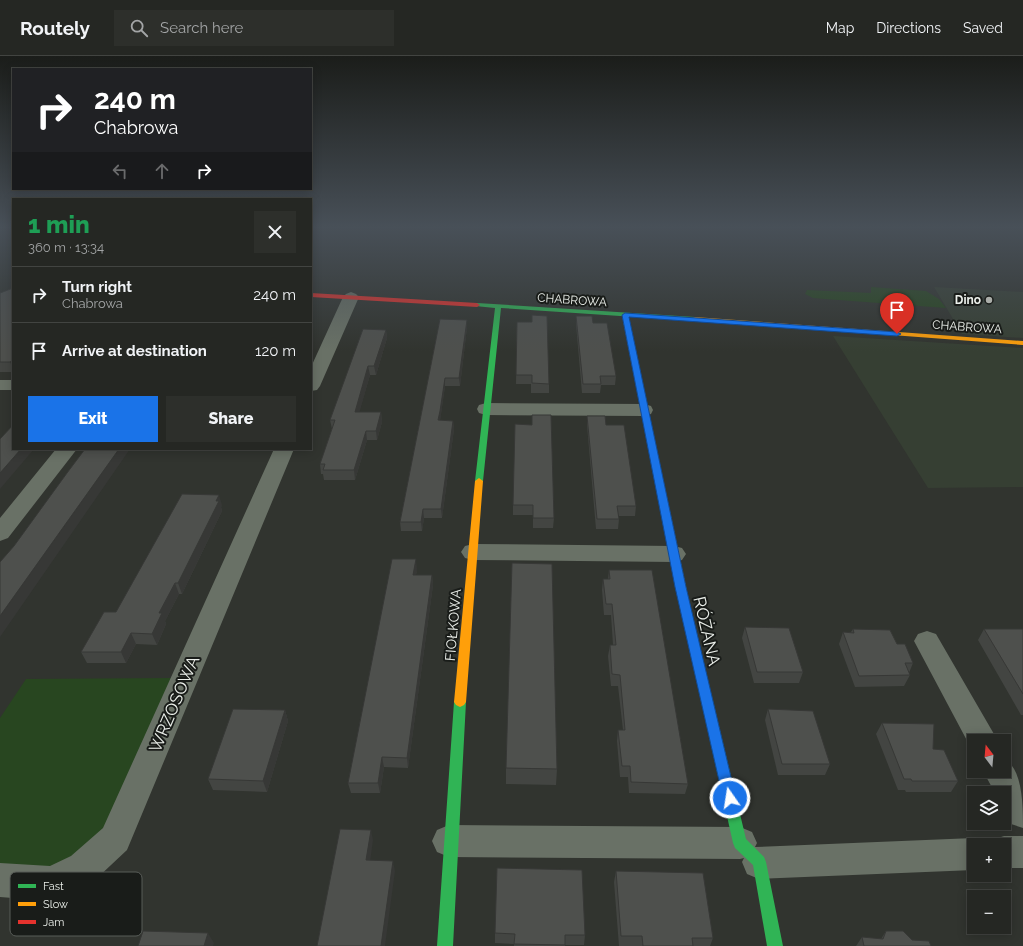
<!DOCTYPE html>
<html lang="en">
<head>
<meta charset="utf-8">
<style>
  :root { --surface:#252723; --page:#2d2f2b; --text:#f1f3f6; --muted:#a3a5a6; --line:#424441; --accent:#1a73e8 }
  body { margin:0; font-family:Raleway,sans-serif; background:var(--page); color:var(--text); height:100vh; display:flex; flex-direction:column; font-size:15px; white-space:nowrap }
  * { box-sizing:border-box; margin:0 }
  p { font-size:13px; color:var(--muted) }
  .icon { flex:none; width:22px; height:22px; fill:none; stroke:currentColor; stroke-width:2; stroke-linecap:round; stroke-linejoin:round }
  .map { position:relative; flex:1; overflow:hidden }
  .panel { position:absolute; left:12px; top:142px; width:300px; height:252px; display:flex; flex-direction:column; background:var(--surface); border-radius:0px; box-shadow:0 2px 10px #0003,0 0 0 1px var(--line) }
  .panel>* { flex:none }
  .banner { position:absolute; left:12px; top:12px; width:300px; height:122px; border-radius:0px; box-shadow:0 2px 10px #0003,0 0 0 1px var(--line); background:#202124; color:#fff; overflow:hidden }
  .needle { width:26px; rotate:344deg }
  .controls { position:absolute; left:967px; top:678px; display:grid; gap:8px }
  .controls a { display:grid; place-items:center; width:44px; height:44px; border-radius:0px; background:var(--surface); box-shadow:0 2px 10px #0003,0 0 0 1px var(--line); font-size:20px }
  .pin { position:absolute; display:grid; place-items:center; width:34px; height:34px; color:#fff; margin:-41px -17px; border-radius:50% 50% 50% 0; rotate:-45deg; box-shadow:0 0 4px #0007 }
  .pin .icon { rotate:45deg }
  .me { position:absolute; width:44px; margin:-22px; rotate:347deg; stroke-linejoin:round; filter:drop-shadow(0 0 3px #0008) }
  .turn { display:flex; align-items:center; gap:14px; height:84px; padding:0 16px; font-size:18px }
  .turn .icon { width:52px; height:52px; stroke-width:2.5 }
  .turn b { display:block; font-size:28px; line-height:34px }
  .lanes { display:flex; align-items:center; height:38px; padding:0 16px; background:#0003; justify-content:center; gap:20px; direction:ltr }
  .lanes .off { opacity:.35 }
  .round { display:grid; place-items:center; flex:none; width:42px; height:42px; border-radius:0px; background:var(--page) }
  .headline { display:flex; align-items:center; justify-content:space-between; height:68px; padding:0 16px }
  h1 { font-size:24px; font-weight:800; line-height:30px; color:#1e9e55 }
  .action { display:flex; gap:8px; margin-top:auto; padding:8px 16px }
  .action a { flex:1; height:46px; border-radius:0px; background:var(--accent); color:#fff; font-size:16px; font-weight:800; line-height:46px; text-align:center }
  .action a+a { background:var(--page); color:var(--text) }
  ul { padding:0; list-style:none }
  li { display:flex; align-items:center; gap:12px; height:56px; padding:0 16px; border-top:1px solid var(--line) }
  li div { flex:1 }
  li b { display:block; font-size:15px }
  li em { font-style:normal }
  header { display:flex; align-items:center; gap:24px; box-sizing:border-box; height:56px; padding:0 20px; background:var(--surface); border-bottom:1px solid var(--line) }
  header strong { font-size:19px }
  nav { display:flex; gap:22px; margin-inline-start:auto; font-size:14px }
  .search { width:280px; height:36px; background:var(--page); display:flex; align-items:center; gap:10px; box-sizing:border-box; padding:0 14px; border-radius:0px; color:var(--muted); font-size:15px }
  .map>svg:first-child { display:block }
  .built { fill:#363f33 }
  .green { fill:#284620 }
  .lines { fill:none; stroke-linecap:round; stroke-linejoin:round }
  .street { fill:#697166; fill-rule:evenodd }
  .fast { fill:#30b455; fill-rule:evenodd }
  .slow { fill:#ff9f0a; fill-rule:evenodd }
  .jam { fill:#e5322d; fill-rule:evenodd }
  .wall { fill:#434542 }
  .shaded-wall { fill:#373836 }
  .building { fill:#4e504d; stroke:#373836 }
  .route { fill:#1a73e8; stroke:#114b97 }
  .poi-dot { fill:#abaea9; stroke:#191c19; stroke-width:1.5 }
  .labels { text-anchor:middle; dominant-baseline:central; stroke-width:4; stroke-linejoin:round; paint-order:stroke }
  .far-street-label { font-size:12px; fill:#ecf0eb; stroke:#191c19 }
  .far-poi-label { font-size:12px; font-weight:bold; fill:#ecf0eb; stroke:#191c19; text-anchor:end }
  .street-label { font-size:14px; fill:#ecf0eb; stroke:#191c19 }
  .near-street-label { font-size:17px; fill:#ecf0eb; stroke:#191c19 }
  .key { fill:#191c19; stroke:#585c58; stroke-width:1 }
  .key-label { font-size:11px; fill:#ecf0eb }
</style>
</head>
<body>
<header>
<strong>Routely</strong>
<div class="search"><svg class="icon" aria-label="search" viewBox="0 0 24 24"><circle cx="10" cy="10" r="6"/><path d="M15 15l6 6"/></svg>Search here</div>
<nav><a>Map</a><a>Directions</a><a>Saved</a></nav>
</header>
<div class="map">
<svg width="1023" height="890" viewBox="0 0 1023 890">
  <rect width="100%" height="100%" fill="#31342f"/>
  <path class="built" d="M934,231L1023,236V282L962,278Z
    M833,280L1023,292V431L928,432Z"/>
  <path class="green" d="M871,231L926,235L939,243L946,252L825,243L813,242L805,238L807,234L871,237Z
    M172,622L113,758L91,793L56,817L0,816V662L26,623Z"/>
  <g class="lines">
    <path class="street" d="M351,236L356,238L359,241L320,330L317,334L311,335V311L343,241L346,238Z
      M0,324H13V334H0Z
      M486,347L644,348L651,350L653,354L651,358L644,360L486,359L479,357L477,353L479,349Z
      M56,393H77L8,482L0,485V462Z
      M274,393H294L127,794L95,824L52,845L0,841V807L50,810L71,800L103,772Z
      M473,488L674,490L682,492L686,498L682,504L674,506L473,504L465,502L461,496L465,490Z
      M927,575L936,578L998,685H974V695L972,694L914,585L918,578Z
      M1004,703C1023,712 1023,751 1023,772L1011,768L1004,754V737H995L983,715H1004Z
      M449,769L740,771L752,776L757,787L755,791L974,782L986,786L987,789H974V814L759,823L747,818L742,806L744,802L740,803L449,801L437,796L432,785L437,774Z
      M1004,780H1023V812H1004V789H990L992,784Z"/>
    <path class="fast" d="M477,247L695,261L698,263L695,265L501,252L483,425L479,428L475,425L495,252L475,250L474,249Z
      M685,546L689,547L690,550L746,783L764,801L766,806L783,890H767L753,809L735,792L733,787L680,550L681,547Z
      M460,641L464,643L466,646L453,890H437L454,646L456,643Z"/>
    <path class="slow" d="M625,257L628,259L690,550L689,553H681L680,550L622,259Z
      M695,261L1023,285V289L693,264V262Z
      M479,422L483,425L466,646L464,649L460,651L456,649L454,646L475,425Z"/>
    <path class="jam" d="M311,237L477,247L480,249L477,251L311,241Z"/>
  </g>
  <path class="wall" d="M13,232V316H0V237Z
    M576,260L593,267L616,320L615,329H601L600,337H582L576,268Z
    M440,263L467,271L460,330H445L440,364L453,365L454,373L442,462H424L422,475H401L400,466Z
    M517,266L549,328V337H531V328H516Z
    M386,274L387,282L376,319H370L359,356H381L382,366L377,384H367L355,424H324L323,418H321L320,408L332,373L330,364Z
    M587,360L636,450L635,460H618L619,463L618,473H596L587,369Z
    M532,369L554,462L553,472H533V459H513V449Z
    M222,449L221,451L222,455L182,538H179L165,565L166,568L157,589L136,588L126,607H87L81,596Z
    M417,513L416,519H432L433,529L408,712L384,711L380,737H351L348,727Z
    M609,514L688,728L685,738L629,737L628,721H620L617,685L618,674H623L618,630H611L608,600L610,589H613L611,559H604L602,534L603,523H608Z
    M745,571L803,616L799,627H754L742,582Z
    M853,573L897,588L913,607L909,617L910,619L904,630L855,631L839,588L843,576H851Z
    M984,573H1023V659H1021L978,584Z
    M768,653L830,708L825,719H778L765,664Z
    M285,654L288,665L267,736L213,734L208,723Z
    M882,667L933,693L958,725L951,736H906L905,734H898L876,678Z
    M506,712L557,713L556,729L506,728Z
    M616,815L713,882L710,890H619L614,826Z
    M886,875L912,884L931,890H856L862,881L881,883Z
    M495,877L585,879L584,889H565V890H514V888L495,887Z"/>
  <path class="shaded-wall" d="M467,264V271L460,330L459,322Z
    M386,274L387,282L376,319L374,310Z
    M13,304V313L10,306Z
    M368,310L370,319L357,365L355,356Z
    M445,322V330L439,373L438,364Z
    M381,356L382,366L377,384L376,375Z
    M453,365L454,373L442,462L441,453Z
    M366,375L367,384L355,424L354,414Z
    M21,393H34L0,433V417Z
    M119,393H130L0,581V560Z
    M219,439L222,449L221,451L222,455L182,538L178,527Z
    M423,453L424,462L422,475L421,466Z
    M416,503L417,513L414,529L413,519Z
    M432,519L433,529L408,712L407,702Z
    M175,527L179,538L165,565L166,568L157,589L152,578L159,557Z
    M131,577L136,588L126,607L121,596Z
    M285,654L288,665L267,736L263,725Z
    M382,701L384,711L380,737L378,727Z
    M371,774L373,784L369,814L366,804Z
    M393,805L395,815L385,890H381Z
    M208,877L214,887L213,890H204Z"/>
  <path class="building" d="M13,232V304L10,306H0V237Z
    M532,259L547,260L549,328L532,327V319H516L517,266H532Z
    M576,260H592L593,267H607L616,320H600L601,328H583Z
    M440,263L467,264L459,322H445L440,355L438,364L453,365L441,453H423L421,466H400Z
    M363,273L386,274L374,310H368L355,356H381L376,375H366L354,414H323L325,408H320L335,364H330Z
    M532,359H551L554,462H533V449H513L515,368L532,369Z
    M587,360H605L606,369H624L636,450H617L619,463H597Z
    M13,369V393H21L0,417V383Z
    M85,393H119L0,560V506L14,490L67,417Z
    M182,438L219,439L216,445H219L178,527H175L159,557H162L152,578L131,577L121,596H81L104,556H116Z
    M392,503H416L413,519H432L407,702L382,701L378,727H348Z
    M512,507L552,508L557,713L506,712Z
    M609,514H652L688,728L631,726L630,710H622L618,674H625L620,619L612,618L610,589H616L612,548H606L603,523H610Z
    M745,571L789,572L803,616H757Z
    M853,573L890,574L897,588H905L913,607H905L910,619L859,620L843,576L854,577Z
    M984,573H1023V638Z
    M233,653L285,654L263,725L208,723Z
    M768,653L813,655L830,708H782Z
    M882,667L934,668L933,693L944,694L958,725H912L911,723H904Z
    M340,773L371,774L366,804L393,805L381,890H317Z
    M497,812L582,814L585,879H565V889L514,888L515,878L495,877Z
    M616,815L703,817L713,882H692L693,890H643L642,880H621Z
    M143,875L208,877L204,890H138Z
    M886,875H903L912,884L929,885L931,890H864L862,881L883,883Z"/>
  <linearGradient id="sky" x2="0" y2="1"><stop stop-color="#1b1d1a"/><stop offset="0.58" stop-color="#485058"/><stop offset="1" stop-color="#485058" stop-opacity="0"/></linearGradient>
  <rect width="1023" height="295" fill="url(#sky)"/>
  <path class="route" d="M625,257L897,276L901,278L897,280L629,261L686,531L736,742L734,746L730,748L725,746L723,742L675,531L622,259Z"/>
  <circle class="poi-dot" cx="989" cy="244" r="4"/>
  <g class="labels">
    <g class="far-street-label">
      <text transform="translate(572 244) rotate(4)">CHABROWA</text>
      <text transform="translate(967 271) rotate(4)">CHABROWA</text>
    </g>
    <g class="far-poi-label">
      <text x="981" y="244">Dino</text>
    </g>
    <g class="street-label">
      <text transform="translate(453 569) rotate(-85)">FIOŁKOWA</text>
    </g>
    <g class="near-street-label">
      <text transform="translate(707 575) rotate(77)">RÓŻANA</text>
      <text transform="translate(174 648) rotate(-67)">WRZOSOWA</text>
    </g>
  </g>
  <rect x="10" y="816" width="132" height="64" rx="6" class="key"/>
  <rect x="18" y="828" width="18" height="4" fill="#30b455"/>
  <rect x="18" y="846" width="18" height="4" fill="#ff9f0a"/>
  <rect x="18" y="864" width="18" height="4" fill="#e5322d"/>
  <g class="key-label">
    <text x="43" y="834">Fast</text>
    <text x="43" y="852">Slow</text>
    <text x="43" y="870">Jam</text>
  </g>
</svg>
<div class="controls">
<a><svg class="needle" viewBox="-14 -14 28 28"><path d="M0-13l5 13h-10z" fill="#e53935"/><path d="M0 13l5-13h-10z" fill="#a3a5a6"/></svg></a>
<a><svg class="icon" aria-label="layers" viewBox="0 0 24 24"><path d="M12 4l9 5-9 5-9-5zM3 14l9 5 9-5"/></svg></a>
<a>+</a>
<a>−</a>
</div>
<div class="pin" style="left:897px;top:278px;background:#d93025"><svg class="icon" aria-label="arrive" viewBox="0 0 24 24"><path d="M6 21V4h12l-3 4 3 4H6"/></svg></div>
<svg class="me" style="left:730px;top:742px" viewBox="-20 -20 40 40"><circle r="17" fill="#1a73e8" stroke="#fff" stroke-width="3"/><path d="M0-11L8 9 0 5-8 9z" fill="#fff"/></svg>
<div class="banner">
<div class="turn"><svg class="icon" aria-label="right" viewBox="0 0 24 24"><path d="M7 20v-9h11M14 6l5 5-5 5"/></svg><div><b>240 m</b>Chabrowa</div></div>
<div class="lanes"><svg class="icon off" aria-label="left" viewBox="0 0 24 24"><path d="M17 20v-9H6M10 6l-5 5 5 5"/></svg><svg class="icon off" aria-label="ahead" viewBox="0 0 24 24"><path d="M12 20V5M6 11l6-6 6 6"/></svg><svg class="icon" aria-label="right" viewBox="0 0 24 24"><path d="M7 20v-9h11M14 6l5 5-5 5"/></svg></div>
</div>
<section class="panel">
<div class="headline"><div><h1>1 min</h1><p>360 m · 13:34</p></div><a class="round"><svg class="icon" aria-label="close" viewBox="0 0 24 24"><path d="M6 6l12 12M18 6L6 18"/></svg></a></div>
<ul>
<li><svg class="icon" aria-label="right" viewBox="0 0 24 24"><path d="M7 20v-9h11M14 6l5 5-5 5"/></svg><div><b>Turn right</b><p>Chabrowa</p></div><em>240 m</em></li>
<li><svg class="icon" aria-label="arrive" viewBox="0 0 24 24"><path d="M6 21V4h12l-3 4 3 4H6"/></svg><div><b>Arrive at destination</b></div><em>120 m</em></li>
</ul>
<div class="action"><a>Exit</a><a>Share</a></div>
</section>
</div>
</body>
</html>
